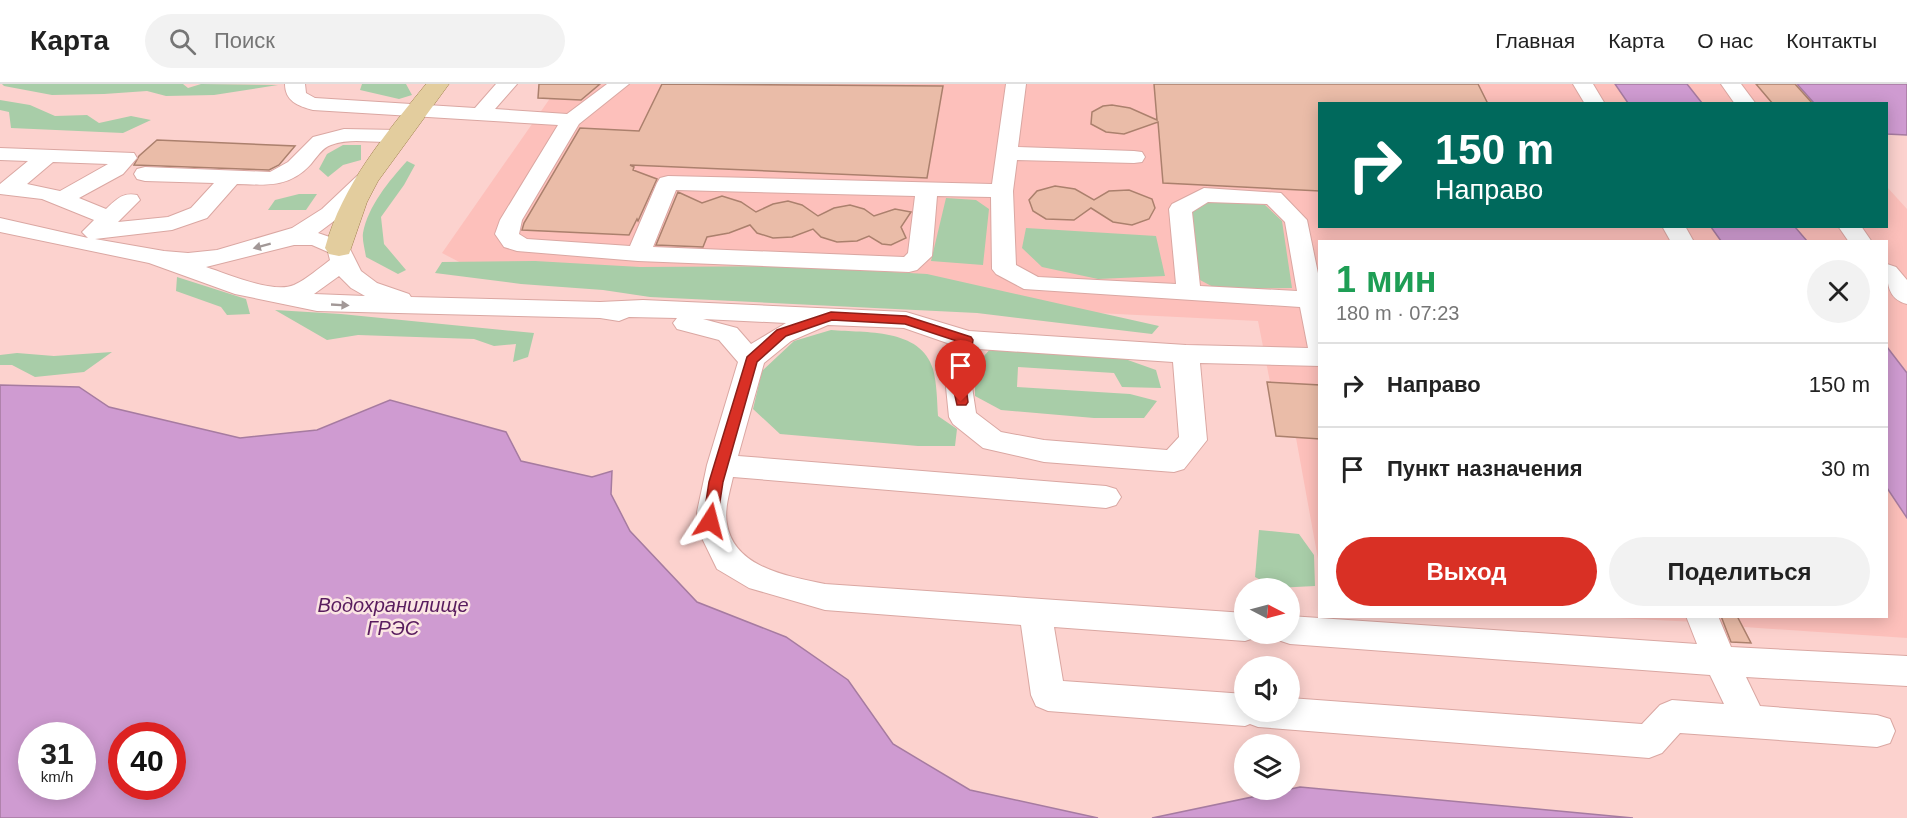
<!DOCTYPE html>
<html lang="ru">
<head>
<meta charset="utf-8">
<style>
  :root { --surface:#fff; --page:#f2f2f2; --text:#222; --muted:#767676; --line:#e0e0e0; --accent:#d93025 }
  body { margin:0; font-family:Arial,sans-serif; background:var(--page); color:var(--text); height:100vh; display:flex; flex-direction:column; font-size:22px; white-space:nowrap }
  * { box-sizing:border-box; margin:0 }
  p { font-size:20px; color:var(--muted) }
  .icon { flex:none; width:33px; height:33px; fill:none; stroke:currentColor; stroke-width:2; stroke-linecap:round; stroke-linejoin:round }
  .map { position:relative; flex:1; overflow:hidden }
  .sheet { position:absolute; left:1318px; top:156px; width:570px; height:378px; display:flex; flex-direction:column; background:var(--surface); border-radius:0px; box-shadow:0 3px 15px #0003 }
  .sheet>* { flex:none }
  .banner { position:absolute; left:1318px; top:18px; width:570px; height:126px; border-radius:0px; box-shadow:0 3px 15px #0003; background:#00695c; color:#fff; overflow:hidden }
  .needle { width:39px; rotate:96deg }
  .tools { position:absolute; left:1234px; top:494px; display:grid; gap:12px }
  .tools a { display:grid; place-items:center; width:66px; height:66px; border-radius:50%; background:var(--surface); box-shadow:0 3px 15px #0003; font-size:30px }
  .speed { position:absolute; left:18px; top:638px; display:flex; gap:12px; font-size:30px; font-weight:700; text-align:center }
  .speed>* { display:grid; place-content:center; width:78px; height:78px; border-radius:50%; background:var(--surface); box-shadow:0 3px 15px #0003; line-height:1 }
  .speed small { font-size:15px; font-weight:400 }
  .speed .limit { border:9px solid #d22; background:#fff; color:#111 }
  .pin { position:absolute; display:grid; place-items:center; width:51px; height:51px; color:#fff; margin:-62px -26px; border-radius:50% 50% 50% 0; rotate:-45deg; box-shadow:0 0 6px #0007 }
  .pin .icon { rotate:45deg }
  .me { position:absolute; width:66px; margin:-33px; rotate:9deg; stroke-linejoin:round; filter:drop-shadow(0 0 4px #0008) }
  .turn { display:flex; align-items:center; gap:21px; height:126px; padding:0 18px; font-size:27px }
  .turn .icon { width:78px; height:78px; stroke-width:2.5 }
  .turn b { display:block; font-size:42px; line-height:51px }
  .round { display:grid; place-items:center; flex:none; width:63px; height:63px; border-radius:32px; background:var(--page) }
  .head { display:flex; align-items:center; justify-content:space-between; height:102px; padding:0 18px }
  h1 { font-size:36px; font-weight:800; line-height:45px; color:#1e9e55 }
  .action { display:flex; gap:12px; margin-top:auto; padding:12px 18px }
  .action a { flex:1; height:69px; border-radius:36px; background:var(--accent); color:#fff; font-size:24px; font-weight:800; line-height:69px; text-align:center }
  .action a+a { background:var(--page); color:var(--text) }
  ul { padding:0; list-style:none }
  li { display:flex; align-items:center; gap:18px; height:84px; padding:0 18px; border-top:2px solid var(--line) }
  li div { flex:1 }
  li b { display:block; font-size:22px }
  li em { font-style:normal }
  header { display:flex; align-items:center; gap:36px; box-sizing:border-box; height:84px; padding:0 30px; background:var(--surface); border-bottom:2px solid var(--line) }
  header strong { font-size:28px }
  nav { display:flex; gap:33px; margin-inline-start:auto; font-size:21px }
  .search { width:420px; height:54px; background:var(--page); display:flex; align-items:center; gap:15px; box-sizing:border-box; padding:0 21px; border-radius:33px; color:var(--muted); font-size:22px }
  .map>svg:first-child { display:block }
  .built { fill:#fdc0bb }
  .green { fill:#a8cda8 }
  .water { fill:#cf9bd1; stroke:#a67ba0; stroke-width:1.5; fill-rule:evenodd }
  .building { fill:#eabca8; stroke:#ab806d; stroke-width:1.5 }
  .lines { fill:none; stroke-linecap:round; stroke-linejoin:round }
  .minor-casing { stroke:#daa7a2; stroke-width:2 }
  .major-casing { stroke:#9f814d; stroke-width:1 }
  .minor { fill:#fff; fill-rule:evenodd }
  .major { fill:#e3cd9e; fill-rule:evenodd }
  .oneway { fill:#a29897 }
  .route { fill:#d93025; stroke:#8d1f18; stroke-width:1.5 }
  .labels { text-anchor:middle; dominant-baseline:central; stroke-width:5; stroke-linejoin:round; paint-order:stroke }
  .water-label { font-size:20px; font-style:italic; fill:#591c5e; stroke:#fbe5e3 }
</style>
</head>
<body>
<header>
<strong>Карта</strong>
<div class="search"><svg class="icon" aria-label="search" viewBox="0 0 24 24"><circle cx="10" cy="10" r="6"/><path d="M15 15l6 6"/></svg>Поиск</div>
<nav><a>Главная</a><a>Карта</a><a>О нас</a><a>Контакты</a></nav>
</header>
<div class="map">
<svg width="1907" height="734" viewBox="0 0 1907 734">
  <rect width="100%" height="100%" fill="#fcd2ce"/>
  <path class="built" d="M560,0H1795L1813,19L1320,20V142H1887V103L1907,125V554L1744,543L1751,559L1726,558L1717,539L1594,533L1887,532V158H1320V486L1296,354L1276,352L1267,298H1270L1258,237L996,224L465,181L442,169Z"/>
  <path class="green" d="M2,0H183L188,4L201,0L278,1L214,11L166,12L147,7L104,10L52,11L4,2Z
    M362,0H406L412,11L399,15L360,6Z
    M0,16L30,21L55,32L87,31L99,39L131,32L151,36L123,49L11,44L9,28L0,26Z
    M343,61H361V76L343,81L328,93L319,85L327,70Z
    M407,77L415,81L404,101L381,133L384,160L406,186L398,190L366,173C365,166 362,156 363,149C368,122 389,97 407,77Z
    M299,110H317L306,126H268L275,116Z
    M946,114L976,116L989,125L983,181L931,177Z
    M1214,115L1265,121L1282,137L1292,204L1217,205L1200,196L1190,125Z
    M1026,144L1156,152L1165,192L1098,195L1042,183L1022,164Z
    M535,177L640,183L784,182L927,190L1159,242L1152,250L977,229L650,213L603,206L521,200L435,189L442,178Z
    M177,193L246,215L250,230L227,231L221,223L176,207Z
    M275,226L341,230L534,249L528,273L513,278L516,260L494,262L474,255L358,251L327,256Z
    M831,246C865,249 921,244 933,285C937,300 937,317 938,332L957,345L955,362H918L780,350L753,325L762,287L794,257Z
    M992,263L1125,275L1156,286L1161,304L1122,303L1114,289L1018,283L1017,303L1130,310L1157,317L1144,334H1094L1001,326L975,312V282Z
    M112,268L84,288L35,293L12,281H0V271L17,269L54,272Z
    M1259,446L1299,450L1314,471L1315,502L1276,504L1255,493Z"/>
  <path class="water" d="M1615,0H1687L1702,19H1628Z
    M1797,0H1907V51L1887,50V20L1814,19Z
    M1711,143H1795L1807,157H1721Z
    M1887,263L1907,289V434L1887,404Z
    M0,301L79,303L109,323L240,354L317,346L390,316L506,348L521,377L592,393L612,387L611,410L630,447L697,518L786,553L848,596L893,660L970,706L1098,734H0ZM32,651H82V702H32ZM122,651H172V702H122Z
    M1300,703L1633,734H1152Z"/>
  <path class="building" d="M539,0H600L581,16L538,14Z
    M662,0L943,2L927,94L630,81L634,83L633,86L657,95L638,137L637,135L629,151L522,146L524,139L580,44L639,47Z
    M1154,0H1478L1488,20H1320V107L1163,99L1158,38L1124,50L1106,48L1091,40L1092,28L1103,22L1112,21L1130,24L1157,36Z
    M1756,0H1795L1813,20H1773Z
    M157,56L295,62L279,81L269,86L134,81L139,72Z
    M1055,102L1075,105L1094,116L1109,107L1129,106L1152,115L1155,124L1149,135L1132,141L1113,138L1091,124L1074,136L1046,135L1033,127L1029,116L1037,107Z
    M678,108L702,119L722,112L741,118L756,128L773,120L788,117L802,121L818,132L834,124L850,121L864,125L874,132L895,125L911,128L901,143L906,154L891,161L882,160L869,152L857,157L837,158L821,153L813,145L792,153L773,154L757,149L750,141L729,149L707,153L703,163L656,161Z
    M1267,298L1320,301V355L1276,352Z
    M1721,532H1737L1751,559L1731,558Z"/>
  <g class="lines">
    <defs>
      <path id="minor" d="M285,0H305L306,9L315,14L475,24L496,0H517L495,25L567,30L607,0H629L579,40L522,136L519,150L527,155L630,162L657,99L660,94L668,92L992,100L1006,0H1026L1018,63L1134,67L1142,68L1145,73L1142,78L1134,79L1017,76L1013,107L1016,181L1038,193L1176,200L1169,125L1172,120L1204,104L1281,109L1307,136L1320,199V282L1200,279L1207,356L1184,385L1174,388L1044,378L983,364L953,340L949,333L946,303L953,261L904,244L828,241L791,257L764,279L738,372L1106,402L1116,405L1121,413L1116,421L1106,424L733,393C730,407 724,425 727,440C734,484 788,492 825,500L1245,529V549H1259L1257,553L1245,557L1054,543L1063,597L1245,610V627H1290V614L1642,640L1660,621L1672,616L1724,620L1710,591L1290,560L1278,556L1275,549H1290V532L1697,560L1686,532H1718L1731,563L1907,572V602L1746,593L1760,622L1877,631L1890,635L1895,647L1890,659L1877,663L1680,649L1662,669L1649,674L1258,643L1250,640L1245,642L1048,627L1036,622L1031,611L1021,541L825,526L749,504L717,485L698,446L697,428L707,381L738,278L719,256L677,245L673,239L677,234L629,233L619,237L600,234L317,227L235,210L149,179L0,148V134L88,154L82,148L94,136L42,115L0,110V100L28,77L0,76V64L134,69L137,74L123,90L79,114L106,125C116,116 122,108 137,111L140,116L118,138L168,133L191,124L214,99L145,97L137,95L134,90L137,85L145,83L270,88L288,78L313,53L344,45L398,46L405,48L408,52L405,56C381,62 355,52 331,61C323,63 316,74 311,80C289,104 267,101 237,100L207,134L172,146L95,155L164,167L188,169L217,166L292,144L322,125L357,92L365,90L373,92L376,97L373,102L338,134L318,149L347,159L361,187L377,199L409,210L411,213L600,218L643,216L906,228L969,247L1186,261L1308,264L1300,223L1024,205L996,190L992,185L991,113L937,112L932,172L917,186L909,188L638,177L517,167L504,163L495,150L500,136L558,41L313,26C298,22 285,17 285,0ZM53,78L108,80L60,107L27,100ZM676,106L915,112L908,169L904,173L653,163ZM1208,118L1267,120L1285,138L1297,207L1200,202L1192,128ZM294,161H312L328,168L330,176C319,184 307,195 294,201C273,210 228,190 206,183ZM339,192L351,204L365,212L314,210ZM703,235L786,239L751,260L737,244ZM978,265L1173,278L1179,353L1167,366L1044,356L1001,348L976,329L972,303Z
        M1573,0H1593L1605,20H1585Z
        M1721,0H1741L1756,20H1735Z
        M1662,142H1685L1694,158H1671Z
        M1838,142H1861L1872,158H1849Z
        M1887,180L1896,183L1907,196V220C1887,215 1887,198 1887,180Z"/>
      <path id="major" d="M426,0H449L378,97L367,118L349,170L339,172L329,170L325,164C343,99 385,51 426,0Z"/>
    </defs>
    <use href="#minor" class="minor-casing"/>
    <use href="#major" class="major-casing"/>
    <use href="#minor" class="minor"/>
    <use href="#major" class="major"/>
  </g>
  <defs><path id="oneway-solid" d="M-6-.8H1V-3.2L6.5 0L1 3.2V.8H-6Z" transform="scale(1.5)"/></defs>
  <g class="oneway">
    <use href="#oneway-solid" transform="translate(262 162) rotate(165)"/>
    <use href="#oneway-solid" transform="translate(340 221) rotate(3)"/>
  </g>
  <path class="route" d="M831,228L906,232L971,253L973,256L966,303L968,318L966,321H957L953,303L960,258L905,240L832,236L786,252L757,278L723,398L717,437L715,441H705L703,437L709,398L747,273L777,246Z"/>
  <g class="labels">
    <g class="water-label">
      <text x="393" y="521">Водохранилище<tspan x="393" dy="23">ГРЭС</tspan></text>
    </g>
  </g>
</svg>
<div class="tools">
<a><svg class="needle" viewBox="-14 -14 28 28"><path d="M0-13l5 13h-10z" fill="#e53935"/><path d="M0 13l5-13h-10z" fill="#767676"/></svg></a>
<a><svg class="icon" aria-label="sound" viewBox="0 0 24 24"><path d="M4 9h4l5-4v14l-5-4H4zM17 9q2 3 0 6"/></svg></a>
<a><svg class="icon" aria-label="layers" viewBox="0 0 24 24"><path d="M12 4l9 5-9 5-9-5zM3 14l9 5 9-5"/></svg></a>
</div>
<div class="speed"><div>31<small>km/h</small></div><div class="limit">40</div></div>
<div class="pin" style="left:961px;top:318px;background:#d93025"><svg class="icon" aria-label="arrive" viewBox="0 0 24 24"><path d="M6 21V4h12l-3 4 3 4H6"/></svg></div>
<svg class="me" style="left:710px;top:437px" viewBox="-20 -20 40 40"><path d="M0-17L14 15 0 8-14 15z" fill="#d93025" stroke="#fff" stroke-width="4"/></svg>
<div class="banner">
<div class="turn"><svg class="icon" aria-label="right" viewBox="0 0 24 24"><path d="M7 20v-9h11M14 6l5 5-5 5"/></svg><div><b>150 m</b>Направо</div></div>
</div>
<section class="sheet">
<div class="head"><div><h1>1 мин</h1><p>180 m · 07:23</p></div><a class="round"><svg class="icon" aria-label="close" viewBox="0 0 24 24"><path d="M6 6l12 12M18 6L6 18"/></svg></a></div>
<ul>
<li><svg class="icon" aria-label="right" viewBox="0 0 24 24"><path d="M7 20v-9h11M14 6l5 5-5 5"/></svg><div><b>Направо</b></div><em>150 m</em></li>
<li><svg class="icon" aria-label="arrive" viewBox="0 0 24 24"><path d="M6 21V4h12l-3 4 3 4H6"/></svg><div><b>Пункт назначения</b></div><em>30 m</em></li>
</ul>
<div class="action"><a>Выход</a><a>Поделиться</a></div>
</section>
</div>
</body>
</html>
